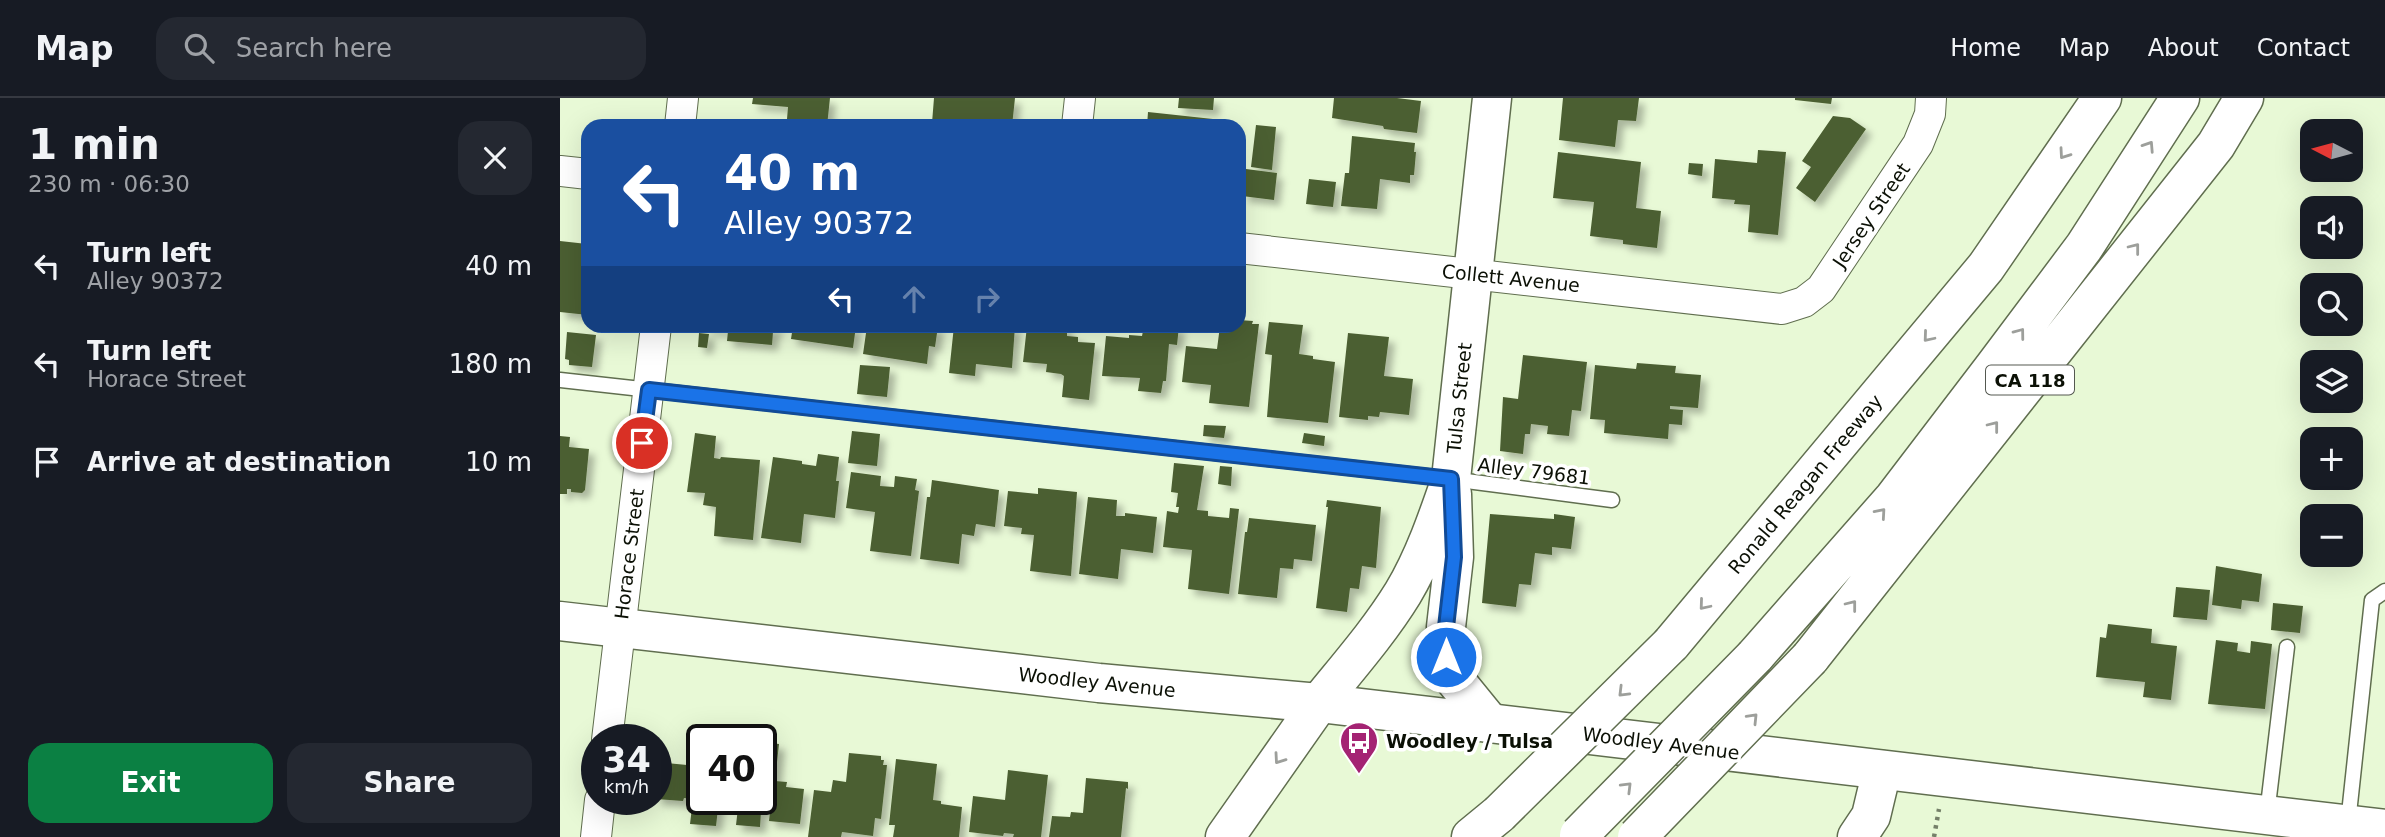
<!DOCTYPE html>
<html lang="en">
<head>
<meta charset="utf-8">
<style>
  :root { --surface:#171b24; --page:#242831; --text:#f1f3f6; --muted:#9ea1a6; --line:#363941; --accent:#0b8043 }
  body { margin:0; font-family:"DejaVu Sans",sans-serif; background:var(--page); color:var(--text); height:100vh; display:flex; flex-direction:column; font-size:26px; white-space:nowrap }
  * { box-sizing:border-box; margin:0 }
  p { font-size:23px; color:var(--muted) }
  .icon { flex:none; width:38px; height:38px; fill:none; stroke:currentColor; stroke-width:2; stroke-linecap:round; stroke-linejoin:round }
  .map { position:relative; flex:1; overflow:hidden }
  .side { display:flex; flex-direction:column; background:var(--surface); width:560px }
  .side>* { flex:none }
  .guide { position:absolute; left:21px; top:21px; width:665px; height:214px; border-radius:21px; box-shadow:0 7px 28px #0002; background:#1a4fa0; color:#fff; overflow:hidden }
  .needle { width:46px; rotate:276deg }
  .tools { position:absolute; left:1740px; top:21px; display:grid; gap:14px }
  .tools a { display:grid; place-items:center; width:63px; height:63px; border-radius:14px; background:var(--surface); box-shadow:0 7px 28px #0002; font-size:35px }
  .speed { position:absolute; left:21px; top:626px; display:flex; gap:14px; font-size:35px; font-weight:700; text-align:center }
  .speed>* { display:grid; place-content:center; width:91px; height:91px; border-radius:50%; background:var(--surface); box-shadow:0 7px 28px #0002; line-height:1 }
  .speed small { font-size:18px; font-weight:400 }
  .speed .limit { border:4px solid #111; border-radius:10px; background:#fff; color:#111 }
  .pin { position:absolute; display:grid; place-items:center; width:60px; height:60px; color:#fff; margin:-30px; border:4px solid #fff; border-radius:50%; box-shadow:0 2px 7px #0007 }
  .me { position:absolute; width:77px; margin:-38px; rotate:0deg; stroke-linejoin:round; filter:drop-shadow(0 0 5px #0008) }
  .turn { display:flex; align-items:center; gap:24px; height:147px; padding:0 28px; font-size:32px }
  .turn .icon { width:91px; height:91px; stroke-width:2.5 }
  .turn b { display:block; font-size:49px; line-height:60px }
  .lanes { display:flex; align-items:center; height:66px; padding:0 28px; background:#0003; justify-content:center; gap:35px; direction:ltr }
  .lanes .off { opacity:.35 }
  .round { display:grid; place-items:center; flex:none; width:74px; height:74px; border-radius:21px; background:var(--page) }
  .summary { display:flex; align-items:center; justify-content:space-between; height:119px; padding:0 28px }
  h1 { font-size:42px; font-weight:700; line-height:52px }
  .button { display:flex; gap:14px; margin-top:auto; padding:14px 28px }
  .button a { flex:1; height:80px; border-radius:21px; background:var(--accent); color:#fff; font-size:28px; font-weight:700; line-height:80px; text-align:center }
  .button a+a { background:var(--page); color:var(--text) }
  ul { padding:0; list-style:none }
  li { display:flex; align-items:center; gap:21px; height:98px; padding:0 28px }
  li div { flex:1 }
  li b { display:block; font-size:26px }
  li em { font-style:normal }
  header { display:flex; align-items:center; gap:42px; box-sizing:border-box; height:98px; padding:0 35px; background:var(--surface); border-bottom:2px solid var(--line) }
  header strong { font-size:33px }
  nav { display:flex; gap:38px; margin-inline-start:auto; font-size:24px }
  .search { width:490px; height:63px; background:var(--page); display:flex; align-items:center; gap:18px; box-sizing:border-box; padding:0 24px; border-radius:21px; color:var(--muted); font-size:26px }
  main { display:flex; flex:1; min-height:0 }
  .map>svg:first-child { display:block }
  .building { fill:#4c5f32; filter:url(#shadow) }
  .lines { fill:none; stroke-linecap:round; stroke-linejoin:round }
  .lane-casing { stroke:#606e4f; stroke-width:17 }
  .street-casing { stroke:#606e4f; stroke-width:32 }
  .secondary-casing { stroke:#606e4f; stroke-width:41 }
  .primary-casing { stroke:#606e4f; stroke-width:41 }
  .highway-casing { stroke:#606e4f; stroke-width:41 }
  .path { stroke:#758069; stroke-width:4.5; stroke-dasharray:3.5 5; stroke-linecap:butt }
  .lane { stroke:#fff; stroke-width:14 }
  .street { stroke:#fff; stroke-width:30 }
  .secondary { stroke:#fff; stroke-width:38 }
  .primary { stroke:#fff; stroke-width:38 }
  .highway { stroke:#fff; stroke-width:38 }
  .highway-bridge-casing { stroke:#606e4f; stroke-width:41; stroke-linecap:butt }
  .highway-bridge { stroke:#fff; stroke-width:38 }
  .oneway { stroke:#9d9f9b }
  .route-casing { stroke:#114b97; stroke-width:18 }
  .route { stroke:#1a73e8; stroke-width:12 }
  .labels { text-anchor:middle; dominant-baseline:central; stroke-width:7; stroke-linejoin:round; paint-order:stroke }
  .shield { fill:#fff; stroke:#545850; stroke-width:2 }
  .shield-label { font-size:18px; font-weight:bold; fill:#0b1005 }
  .street-label { font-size:19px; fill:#0b1005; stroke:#fff }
  .poi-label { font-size:19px; font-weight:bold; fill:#0b1005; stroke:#fff; text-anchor:start }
</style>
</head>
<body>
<header>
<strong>Map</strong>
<div class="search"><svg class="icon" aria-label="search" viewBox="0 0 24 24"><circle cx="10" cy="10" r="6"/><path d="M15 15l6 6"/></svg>Search here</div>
<nav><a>Home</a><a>Map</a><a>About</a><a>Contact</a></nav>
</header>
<main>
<section class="side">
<div class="summary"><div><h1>1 min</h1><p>230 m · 06:30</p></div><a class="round"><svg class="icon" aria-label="close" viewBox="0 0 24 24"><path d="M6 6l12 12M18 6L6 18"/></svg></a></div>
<ul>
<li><svg class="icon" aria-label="left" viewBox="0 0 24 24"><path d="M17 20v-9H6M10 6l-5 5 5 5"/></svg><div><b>Turn left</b><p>Alley 90372</p></div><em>40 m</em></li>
<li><svg class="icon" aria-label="left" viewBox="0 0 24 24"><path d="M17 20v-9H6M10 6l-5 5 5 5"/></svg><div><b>Turn left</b><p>Horace Street</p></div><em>180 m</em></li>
<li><svg class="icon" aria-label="arrive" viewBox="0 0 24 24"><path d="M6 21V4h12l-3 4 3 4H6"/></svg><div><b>Arrive at destination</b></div><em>10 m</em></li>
</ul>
<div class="button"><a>Exit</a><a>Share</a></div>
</section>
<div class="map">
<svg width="1825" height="739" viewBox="0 0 1825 739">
  <defs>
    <filter id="shadow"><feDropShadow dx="6" dy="6" stdDeviation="3.5" flood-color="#0004"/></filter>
  </defs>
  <rect width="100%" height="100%" fill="#e8f9d6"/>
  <path class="building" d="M193,0H270L267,28H232L233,21H227L228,9L192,6Z
    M374,0H455L452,28H383V26L372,25Z
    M619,0H654L653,12L618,10Z
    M774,0H837L861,3L857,35L824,31L823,28L772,20Z
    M1003,0H1079L1076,23L1058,22L1055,49L999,42Z
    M1235,0H1272L1271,6L1235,2Z
    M588,14L653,21V24L675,26V28H587Z
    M1273,18L1290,20L1306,31L1255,104L1236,90L1251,69L1242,63Z
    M696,27L716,29L712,72L691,69Z
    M792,38L855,45L854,54H856L854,77H850V85L820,81L817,111L781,108L785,75H789Z
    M1198,52L1226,54L1218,137L1188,134L1190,107L1174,106L1175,102L1152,100L1155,61L1197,65Z
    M998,54L1081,64L1076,110L1101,113L1097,150L1063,146V142L1030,138L1034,104L993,100Z
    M1129,65L1143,66L1142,78L1128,76Z
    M686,71L717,75L714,102L682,98Z
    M749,81L776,84L773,109L746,106Z
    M0,143L27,146L25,166H28V217L0,214Z
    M679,222L693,223L692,226H699L689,309L649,305L651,287L622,284L626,248L657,251L660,228H679Z
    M709,224L743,227L739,256L753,258V261L775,264L768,325L707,319L712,257L705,256Z
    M146,228H217L216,234H213L212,247L167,243L168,233L146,231Z
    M233,228H296L293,250L231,241Z
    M307,228H378L375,249L369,248L367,266L303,256Z
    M394,228H455L452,270L416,266L415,278L389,275Z
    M467,228H507V238L518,239V244L535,245L529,302L502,299L504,278L501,276L486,274L487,266L463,264Z
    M584,228H619L617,247L609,246L606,283H603L601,295L578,293L580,280L542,278L546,238L569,240V237L582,238Z
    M7,234L36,237L32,269L9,267V262L5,261Z
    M139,235L149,236L147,250L138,249Z
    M788,235L829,239L824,278L853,281L849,317L820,314L819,319L808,318V322L779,319Z
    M963,257L1027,264L1021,313L1012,312L1009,338L987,336L988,328L971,326L970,336H965L963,356L940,353L943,299L958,301Z
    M1077,265L1116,268L1115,275L1141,277L1138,310L1110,308V311L1123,312L1122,327L1109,326L1108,341L1044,335L1045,322L1030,321L1035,267L1076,271Z
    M300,267L330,269L327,299L297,296Z
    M644,327L666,328L664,340L643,338Z
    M292,333L320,336L317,368L288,365Z
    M135,335L156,338L154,360L160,361L161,359L200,362L193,442L154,438L156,409L143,407L145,395L127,394Z
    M744,335L765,338L764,348L742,345Z
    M0,338L10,339L9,349L29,351L25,392L22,395L11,394V391H7V396H0Z
    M258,356L279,359L276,383H279L275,420L244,416L241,445L201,440L213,359L242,363V366L256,368Z
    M614,365L644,368L637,412L648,413V418L669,420L670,410L679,411L669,496L628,491L632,452L603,449L607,413L618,415L619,409H616L618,395L611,394Z
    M660,368L672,369L671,388L658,386Z
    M291,374L321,378L320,388L334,389L335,378L357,381L355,392L359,393L351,458L310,453L315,414L286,410Z
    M372,382L439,392L435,429L416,426L414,438L402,436L399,466L360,461L367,399H370Z
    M478,390L517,394L511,478L470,473L474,437L461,436L462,430L444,428L448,393L478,396Z
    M528,399L557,402L556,418H565V415L597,419L593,455L561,451L558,481L519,476Z
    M767,402L821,409L816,470L802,468L799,491L790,490L787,514L756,510L768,409H766Z
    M930,416L994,421V416L1015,419L1011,451L992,449V457L975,455L971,487L959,486L956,509L922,505Z
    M689,420L756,427L752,463L734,461L733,471L720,470L717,500L678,496L685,434H687Z
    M1656,468L1702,476L1699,504L1682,502L1681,511L1652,507Z
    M1616,489L1650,492L1647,522L1613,519Z
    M1713,505L1743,508L1740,535L1711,532Z
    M1548,526L1592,531L1591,545L1617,548L1611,602L1583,599L1585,584L1536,579L1540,539L1546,540Z
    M1656,542L1678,545L1677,553L1690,555L1691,543L1712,546L1705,611L1648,606Z
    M130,639L148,640V642H142V702H159L156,728L130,726L133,701L124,700L123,703L96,701V664L127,667Z
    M201,644L219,646L215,683L227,684L226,689L244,691L240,726L209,723L210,714L201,713L200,729L176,727L178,710L171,709V702H201Z
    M289,655L321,658V662H324L323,667H327L321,721L315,720L313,738L282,734L281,739H248L254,692L271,694L273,682L286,684Z
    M336,661L377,666L373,702L381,703V706L402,709L399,739H333L335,727H329Z
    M448,672L488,677L481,739H453L454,736L444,735L443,738L409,734L413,698L445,702Z
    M526,680L568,684V691L566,690L561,739H489L492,718L510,719L511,714L523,715Z"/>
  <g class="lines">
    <defs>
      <path id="lane" d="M0,282L891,381L1052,402
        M1707,716L1727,549
        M1788,725L1812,502L1825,493"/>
      <path id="street" d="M120,28L123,0
        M517,28L520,0
        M0,73L28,76
        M679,150L1222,211L1244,204L1261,191L1358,46L1370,16L1371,0
        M47,642L96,228
        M36,739L40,702"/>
      <path id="secondary" d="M892,396L894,459L886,529V559L895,582L930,625
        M759,605C788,569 819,534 843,495C864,460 878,419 891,381L932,0"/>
      <path id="primary" d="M0,523L539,585L759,605L1825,731"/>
      <path id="highway" d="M1111,546L1426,169L1542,0
        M1195,558L1334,400L1434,269L1524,149L1620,0
        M1250,560L1656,47L1684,0
        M665,739L759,605
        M911,739L939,716
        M1297,739L1311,718L1322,672"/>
    </defs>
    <use href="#lane" class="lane-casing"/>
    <use href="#street" class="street-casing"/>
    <use href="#secondary" class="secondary-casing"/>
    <use href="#primary" class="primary-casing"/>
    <use href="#highway" class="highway-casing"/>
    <path class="path" d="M1374,739L1379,711"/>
    <use href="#lane" class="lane"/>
    <use href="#street" class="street"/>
    <use href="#secondary" class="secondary"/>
    <use href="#primary" class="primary"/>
    <use href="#highway" class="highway"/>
    <defs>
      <path id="highway-bridge" d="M939,716L1111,546
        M1019,737L1195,558
        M1077,739L1250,560"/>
    </defs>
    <use href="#highway-bridge" class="highway-bridge-casing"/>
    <use href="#highway-bridge" class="highway-bridge"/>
  </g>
  <defs><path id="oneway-chevron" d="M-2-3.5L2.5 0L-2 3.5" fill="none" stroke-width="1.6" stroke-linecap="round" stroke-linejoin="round" transform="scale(1.75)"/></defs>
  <g class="oneway">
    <use href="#oneway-chevron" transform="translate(1589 48) rotate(-57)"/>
    <use href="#oneway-chevron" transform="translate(1504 56) rotate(125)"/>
    <use href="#oneway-chevron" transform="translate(1575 150) rotate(-52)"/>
    <use href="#oneway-chevron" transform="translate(1460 235) rotate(-53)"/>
    <use href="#oneway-chevron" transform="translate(1368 239) rotate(130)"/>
    <use href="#oneway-chevron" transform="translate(1434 328) rotate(-52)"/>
    <use href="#oneway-chevron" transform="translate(1321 415) rotate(-49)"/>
    <use href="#oneway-chevron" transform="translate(1144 507) rotate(130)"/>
    <use href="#oneway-chevron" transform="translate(1292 507) rotate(-52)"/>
    <use href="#oneway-chevron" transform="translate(1063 594) rotate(135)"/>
    <use href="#oneway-chevron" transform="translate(1193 620) rotate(-46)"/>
    <use href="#oneway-chevron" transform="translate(719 661) rotate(125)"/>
    <use href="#oneway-chevron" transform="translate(1067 689) rotate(-45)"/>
  </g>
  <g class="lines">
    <defs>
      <path id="route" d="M82,345L89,292L891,381L894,459L886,529V559"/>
    </defs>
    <use href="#route" class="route-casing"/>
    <use href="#route" class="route"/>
  </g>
  <defs>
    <symbol id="bus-pin" viewBox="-11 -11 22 30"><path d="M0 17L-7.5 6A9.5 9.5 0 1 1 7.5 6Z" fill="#a42373" stroke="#fff"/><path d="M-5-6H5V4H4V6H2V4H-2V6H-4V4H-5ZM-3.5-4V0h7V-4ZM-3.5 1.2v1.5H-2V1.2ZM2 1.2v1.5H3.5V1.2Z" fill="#fff"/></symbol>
  </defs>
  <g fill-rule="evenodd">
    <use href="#bus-pin" x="777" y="621" width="44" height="60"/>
  </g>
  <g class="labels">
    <rect class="shield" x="1426" y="267.5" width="88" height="29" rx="5"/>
    <g class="shield-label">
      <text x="1470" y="282">CA 118</text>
    </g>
    <g class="street-label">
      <text transform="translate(1311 117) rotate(-56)">Jersey Street</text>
      <text transform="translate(951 180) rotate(6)">Collett Avenue</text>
      <text transform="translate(899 300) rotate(-84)">Tulsa Street</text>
      <text transform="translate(974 373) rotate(7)">Alley 79681</text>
      <text transform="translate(1245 386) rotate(-50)">Ronald Reagan Freeway</text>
      <text transform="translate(69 456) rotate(-83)">Horace Street</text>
      <text transform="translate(537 584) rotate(6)">Woodley Avenue</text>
      <text transform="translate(1101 645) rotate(7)">Woodley Avenue</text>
    </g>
    <g class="poi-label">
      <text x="826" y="643">Woodley / Tulsa</text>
    </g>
  </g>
</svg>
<div class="tools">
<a><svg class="needle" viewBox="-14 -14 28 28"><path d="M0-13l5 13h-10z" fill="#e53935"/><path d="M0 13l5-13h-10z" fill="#9ea1a6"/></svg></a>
<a><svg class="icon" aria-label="sound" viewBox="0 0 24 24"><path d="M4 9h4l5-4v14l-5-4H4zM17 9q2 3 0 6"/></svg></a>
<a><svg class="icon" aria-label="search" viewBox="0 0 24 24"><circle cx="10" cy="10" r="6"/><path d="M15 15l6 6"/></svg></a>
<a><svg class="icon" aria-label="layers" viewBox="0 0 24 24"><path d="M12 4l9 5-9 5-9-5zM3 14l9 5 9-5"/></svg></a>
<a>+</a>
<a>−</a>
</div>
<div class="speed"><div>34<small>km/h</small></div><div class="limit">40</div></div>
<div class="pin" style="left:82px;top:345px;background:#d93025"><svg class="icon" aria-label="arrive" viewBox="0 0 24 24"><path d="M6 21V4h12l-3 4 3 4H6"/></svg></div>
<svg class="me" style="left:886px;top:559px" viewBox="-20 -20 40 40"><circle r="17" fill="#1a73e8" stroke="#fff" stroke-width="3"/><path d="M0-11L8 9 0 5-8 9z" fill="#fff"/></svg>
<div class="guide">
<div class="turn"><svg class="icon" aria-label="left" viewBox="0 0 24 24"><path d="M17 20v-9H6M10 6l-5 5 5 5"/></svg><div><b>40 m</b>Alley 90372</div></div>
<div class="lanes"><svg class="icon" aria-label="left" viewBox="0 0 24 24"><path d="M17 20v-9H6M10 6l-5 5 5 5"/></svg><svg class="icon off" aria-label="ahead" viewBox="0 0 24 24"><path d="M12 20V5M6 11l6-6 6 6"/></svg><svg class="icon off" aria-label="right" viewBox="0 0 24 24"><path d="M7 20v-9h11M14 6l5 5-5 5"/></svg></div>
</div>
</div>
</main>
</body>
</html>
